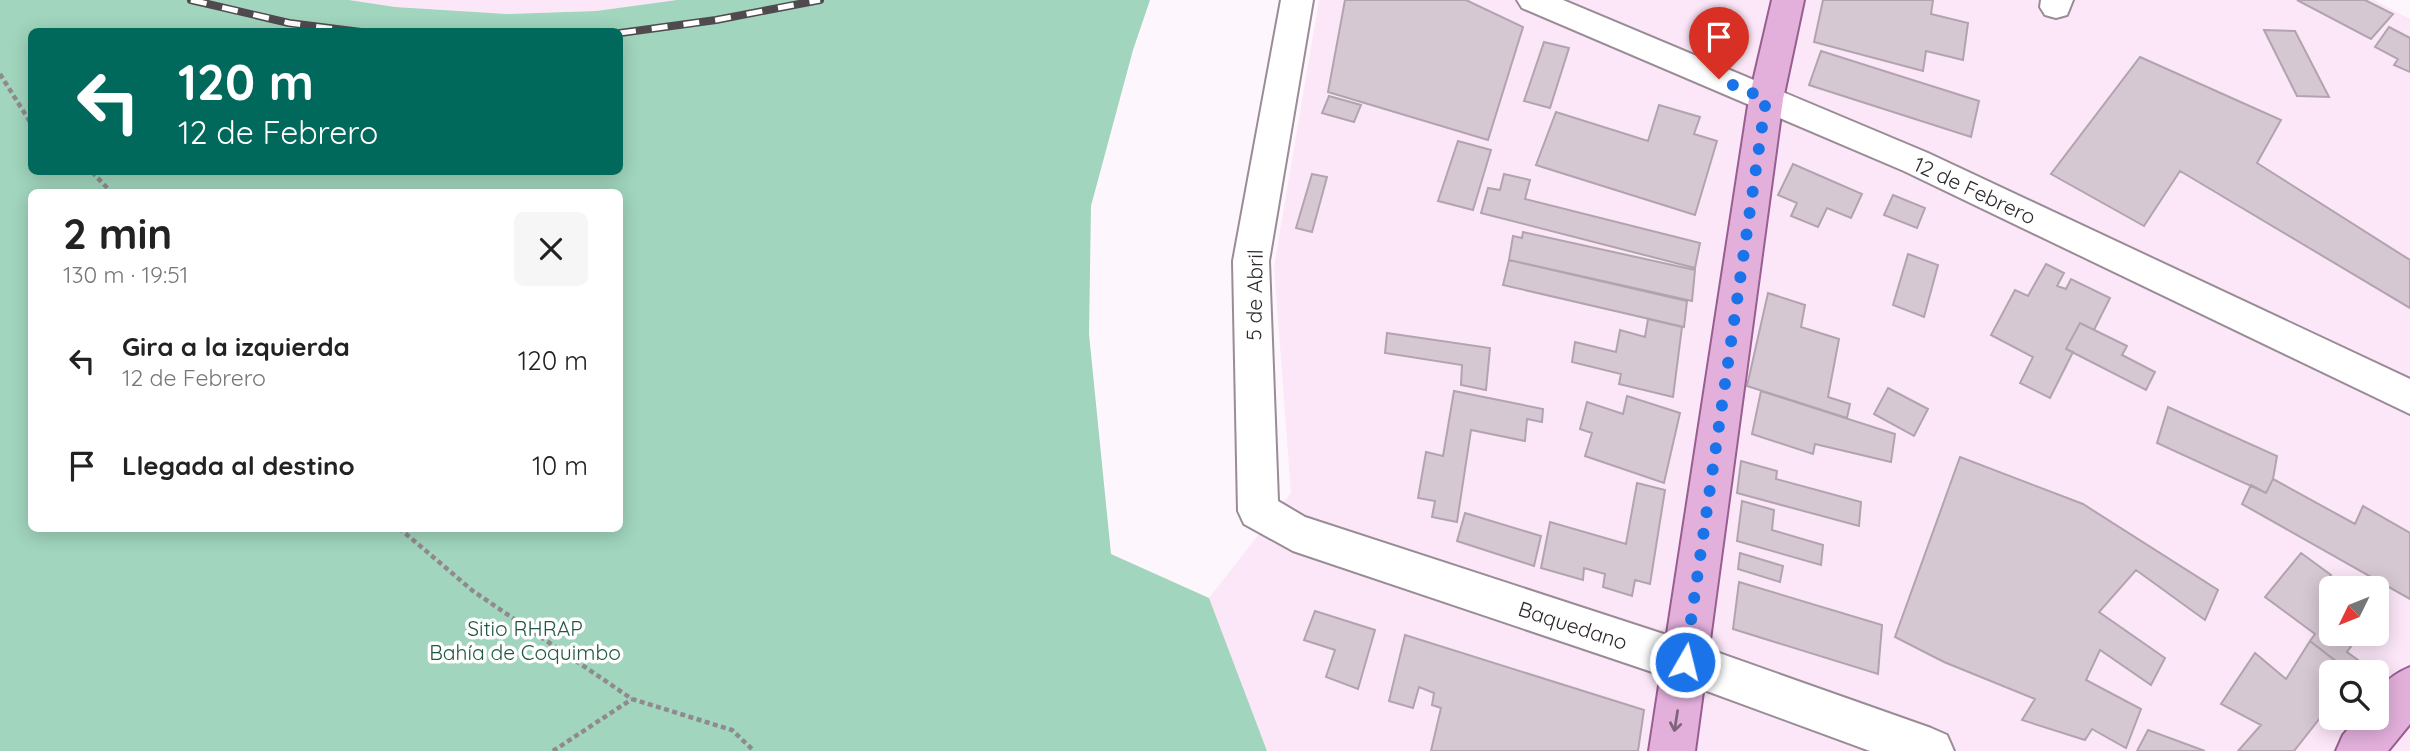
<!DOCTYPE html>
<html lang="es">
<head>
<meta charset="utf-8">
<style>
  :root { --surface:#fff; --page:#f6f6f6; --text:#222; --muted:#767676 }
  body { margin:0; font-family:Quicksand,sans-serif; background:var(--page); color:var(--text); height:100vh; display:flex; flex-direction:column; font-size:26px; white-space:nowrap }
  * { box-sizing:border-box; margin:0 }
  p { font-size:23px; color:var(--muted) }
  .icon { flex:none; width:38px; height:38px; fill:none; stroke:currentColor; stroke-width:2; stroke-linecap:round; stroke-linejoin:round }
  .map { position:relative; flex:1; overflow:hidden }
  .panel { position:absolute; left:28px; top:189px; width:595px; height:343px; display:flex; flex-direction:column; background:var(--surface); border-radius:10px; box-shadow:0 4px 18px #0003 }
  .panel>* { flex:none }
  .top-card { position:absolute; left:28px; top:28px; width:595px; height:147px; border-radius:10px; box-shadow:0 4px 18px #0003; background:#00695c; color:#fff; overflow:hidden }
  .needle { width:46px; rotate:227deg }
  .tools { position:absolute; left:2319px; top:576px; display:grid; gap:14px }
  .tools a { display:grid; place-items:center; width:70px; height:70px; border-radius:10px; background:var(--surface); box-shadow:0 4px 18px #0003; font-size:35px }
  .pin { position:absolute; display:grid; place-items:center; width:60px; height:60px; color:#fff; margin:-72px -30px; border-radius:50% 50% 50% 0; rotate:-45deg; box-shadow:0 0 7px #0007 }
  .pin .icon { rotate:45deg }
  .me { position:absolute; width:77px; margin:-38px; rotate:8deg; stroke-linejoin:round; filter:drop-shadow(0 0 5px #0008) }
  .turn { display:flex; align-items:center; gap:24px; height:147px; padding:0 35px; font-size:32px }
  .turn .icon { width:91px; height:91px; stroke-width:2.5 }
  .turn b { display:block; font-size:49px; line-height:60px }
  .round { display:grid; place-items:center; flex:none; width:74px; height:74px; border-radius:10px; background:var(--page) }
  .overview { display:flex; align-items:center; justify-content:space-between; height:119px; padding:0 35px }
  h1 { font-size:42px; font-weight:700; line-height:52px }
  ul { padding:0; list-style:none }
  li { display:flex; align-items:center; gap:21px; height:105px; padding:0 35px }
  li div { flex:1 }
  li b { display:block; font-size:26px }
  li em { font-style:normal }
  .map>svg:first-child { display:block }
  .built { fill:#fce7f8; fill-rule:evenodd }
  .green { fill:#a1d5bd; fill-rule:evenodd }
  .building { fill:#d6c8d3; stroke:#b1a4ae; stroke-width:2 }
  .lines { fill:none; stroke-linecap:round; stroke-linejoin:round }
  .minor-casing { stroke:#998c96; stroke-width:4 }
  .major-casing { stroke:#975e90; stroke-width:4 }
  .path { stroke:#90898f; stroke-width:4.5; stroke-dasharray:5 3.5; stroke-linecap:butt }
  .minor { fill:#fff; fill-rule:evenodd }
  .major { fill:#e3b0dc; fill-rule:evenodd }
  .rail-casing { stroke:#504a4f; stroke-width:8 }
  .rail { stroke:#fff; stroke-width:5; stroke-dasharray:16; stroke-linecap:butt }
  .oneway { stroke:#7f657c }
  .route { stroke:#1a73e8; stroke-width:12; stroke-dasharray:0 21.6 }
  .labels { text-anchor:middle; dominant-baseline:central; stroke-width:7; stroke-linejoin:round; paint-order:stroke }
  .street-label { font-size:21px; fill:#2e282d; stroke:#fff }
  .park-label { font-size:21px; fill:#1f5742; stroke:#fff }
</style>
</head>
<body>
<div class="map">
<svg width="2410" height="751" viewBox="0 0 2410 751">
  <rect width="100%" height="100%" fill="#fef6fd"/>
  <path class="built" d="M349,0H677L596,11L507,14L395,7Z
    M1319,0H2374L2410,19V751H1267L1209,598L1291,493L1274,266ZM2331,588H2376V634H2331ZM2331,672H2376V718H2331Z"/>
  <path class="green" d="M0,0H349L395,7L507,14L596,11L677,0H1150L1133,50L1091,206L1089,334L1111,554L1209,598L1267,751H0ZM32,32H620V172H32ZM32,192H620V528H32Z"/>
  <path class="building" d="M1345,0H1466L1523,27L1488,140L1328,92Z
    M1823,0H1933L1931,14L1968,23L1963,60L1926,51L1923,71L1814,42Z
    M2297,0H2365L2393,14L2371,39Z
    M2389,27L2410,38V72L2394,65L2398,59L2375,47Z
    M2264,30L2295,31L2329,97L2297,96Z
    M1544,42L1569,48L1550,108L1524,101Z
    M1821,51L1979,101L1971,137L1809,85Z
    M2140,57L2281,120L2257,163L2410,260V308L2180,171L2144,226L2051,174Z
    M1329,96L1361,105L1354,122L1322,113Z
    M1659,105L1700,117L1694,134L1717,141L1695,215L1536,165L1556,112L1648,141Z
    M1458,141L1491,150L1473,210L1438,201Z
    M1793,164L1862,194L1851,218L1827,208L1818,227L1791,216L1797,203L1778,195Z
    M1312,174L1327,177L1312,232L1296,228Z
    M1504,174L1530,180L1525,199L1700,243L1695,268L1481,213L1488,188L1500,190Z
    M1893,195L1925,208L1917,228L1884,215Z
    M1523,232L1695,270L1692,301L1509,260L1513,236L1522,238Z
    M1908,254L1938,265L1924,317L1893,305Z
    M1509,260L1687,301L1684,327L1503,285Z
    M2046,264L2064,273L2057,286L2066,289L2071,279L2110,298L2094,330L2080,323L2066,349L2073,352L2050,398L2020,383L2033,357L1991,335L2015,290L2028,296Z
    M1768,293L1805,305L1801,327L1839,339L1828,397L1850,404L1847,418L1747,386Z
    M1648,319L1682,327L1673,397L1619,384L1621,374L1572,362L1575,342L1616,352L1620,330L1645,337Z
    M2080,323L2127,346L2122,355L2155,372L2146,390L2066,349Z
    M1387,333L1490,348L1486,390L1461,385L1462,365L1385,353Z
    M1888,388L1928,409L1914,436L1874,414Z
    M1454,391L1543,409L1542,422L1527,419L1525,441L1471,430L1457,522L1432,517L1435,501L1418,498L1426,452L1443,456Z
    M1761,391L1895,434L1891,462L1815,444L1813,454L1752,434Z
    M1627,396L1680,413L1664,483L1585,456L1592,433L1580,429L1587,402L1623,414Z
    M2168,407L2277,456L2273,479L2266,493L2157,443Z
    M1960,457L2083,504L2218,590L2205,620L2136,570L2099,612L2165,658L2151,685L2100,650L2086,680L2141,709L2126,748L2092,729L2085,740L2022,720L2035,699L1944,662L1895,637Z
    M1741,461L1777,471L1776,479L1861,502L1859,526L1737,493Z
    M2273,479L2355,524L2363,506L2410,533V599L2242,504L2251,485L2266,493Z
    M1637,483L1665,490L1650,584L1635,580L1632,596L1603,587L1605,574L1584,568L1583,580L1541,568L1550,522L1626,544Z
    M1742,501L1774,510L1772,530L1823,545L1821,565L1737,541Z
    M1465,513L1541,536L1534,566L1457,541Z
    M1740,553L1783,566L1780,582L1738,569Z
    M2301,553L2331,575L2323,586L2331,592V634H2360L2347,652L2362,663L2356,672H2350L2310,641L2315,634L2265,597Z
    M1739,582L1882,625L1878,674L1733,629Z
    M1315,611L1375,630L1358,689L1326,677L1335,650L1304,640Z
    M1405,635L1644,710L1638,751H1431L1441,708L1432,705L1434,693L1419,687L1413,708L1389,701Z
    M2310,641L2350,672H2331V704L2294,751H2238L2261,725L2221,704L2255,653L2286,679Z
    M2148,730L2205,751H2137Z"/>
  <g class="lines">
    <defs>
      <path id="minor" d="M1281,0H1313L1269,261L1278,501L1305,517L1685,641L1931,728L1947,735L1954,751H1870L1685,683L1293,551L1244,524L1238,511L1233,261Z
        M1517,0H1563L1928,153L2410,379V414L1904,171L1522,8Z
        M2041,0H2073L2067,15L2056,18L2045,15L2040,7Z"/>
      <path id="major" d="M1772,0H1804L1783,99L1695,751H1649L1749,99Z
        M2410,667V724L2388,751H2336L2343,735L2358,718H2376C2376,690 2384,678 2410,667Z"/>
    </defs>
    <use href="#minor" class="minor-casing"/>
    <use href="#major" class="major-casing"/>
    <path class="path" d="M0,74L32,125
      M92,172L111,192
      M399,528L473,591L632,699L732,730L754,751
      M553,751L632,699"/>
    <use href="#minor" class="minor"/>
    <use href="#major" class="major"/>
    <defs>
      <path id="rail" d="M191,0L289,23L361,32
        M620,33L716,20L820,0"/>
    </defs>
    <use href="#rail" class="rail-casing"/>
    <use href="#rail" class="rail"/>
  </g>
  <defs><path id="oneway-shaft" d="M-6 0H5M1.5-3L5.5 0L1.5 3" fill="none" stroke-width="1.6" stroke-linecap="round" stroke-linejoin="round" transform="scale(1.75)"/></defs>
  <use class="oneway" href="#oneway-shaft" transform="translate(1676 721) rotate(99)"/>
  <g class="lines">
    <path class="route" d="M1685,662L1766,99L1719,79"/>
  </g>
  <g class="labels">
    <g class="street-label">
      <text transform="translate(1975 190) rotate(25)">12 de Febrero</text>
      <text transform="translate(1254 295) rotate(-89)">5 de Abril</text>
      <text transform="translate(1573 625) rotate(18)">Baquedano</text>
    </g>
    <g class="park-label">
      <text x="525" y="628">Sitio RHRAP<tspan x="525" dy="24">Bahía de Coquimbo</tspan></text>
    </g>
  </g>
</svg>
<div class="tools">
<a><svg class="needle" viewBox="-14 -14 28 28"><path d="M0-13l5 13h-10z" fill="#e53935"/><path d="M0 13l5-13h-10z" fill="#767676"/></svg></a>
<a><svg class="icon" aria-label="search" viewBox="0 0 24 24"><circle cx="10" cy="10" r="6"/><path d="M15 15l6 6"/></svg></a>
</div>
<div class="pin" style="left:1719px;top:79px;background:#d93025"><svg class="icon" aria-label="arrive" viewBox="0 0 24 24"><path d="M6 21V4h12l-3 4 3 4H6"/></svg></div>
<svg class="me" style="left:1685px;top:662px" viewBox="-20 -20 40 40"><circle r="17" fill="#1a73e8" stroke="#fff" stroke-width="3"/><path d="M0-11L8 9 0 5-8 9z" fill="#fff"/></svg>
<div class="top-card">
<div class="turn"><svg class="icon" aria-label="left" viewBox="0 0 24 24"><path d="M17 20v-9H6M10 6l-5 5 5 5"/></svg><div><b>120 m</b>12 de Febrero</div></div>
</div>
<section class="panel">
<div class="overview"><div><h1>2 min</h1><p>130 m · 19:51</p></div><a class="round"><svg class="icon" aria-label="close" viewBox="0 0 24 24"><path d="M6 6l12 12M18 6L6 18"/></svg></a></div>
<ul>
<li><svg class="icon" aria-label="left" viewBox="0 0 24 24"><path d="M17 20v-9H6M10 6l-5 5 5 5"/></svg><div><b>Gira a la izquierda</b><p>12 de Febrero</p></div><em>120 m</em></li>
<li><svg class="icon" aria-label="arrive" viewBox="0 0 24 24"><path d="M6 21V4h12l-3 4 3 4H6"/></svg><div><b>Llegada al destino</b></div><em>10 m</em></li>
</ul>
</section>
</div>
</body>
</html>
